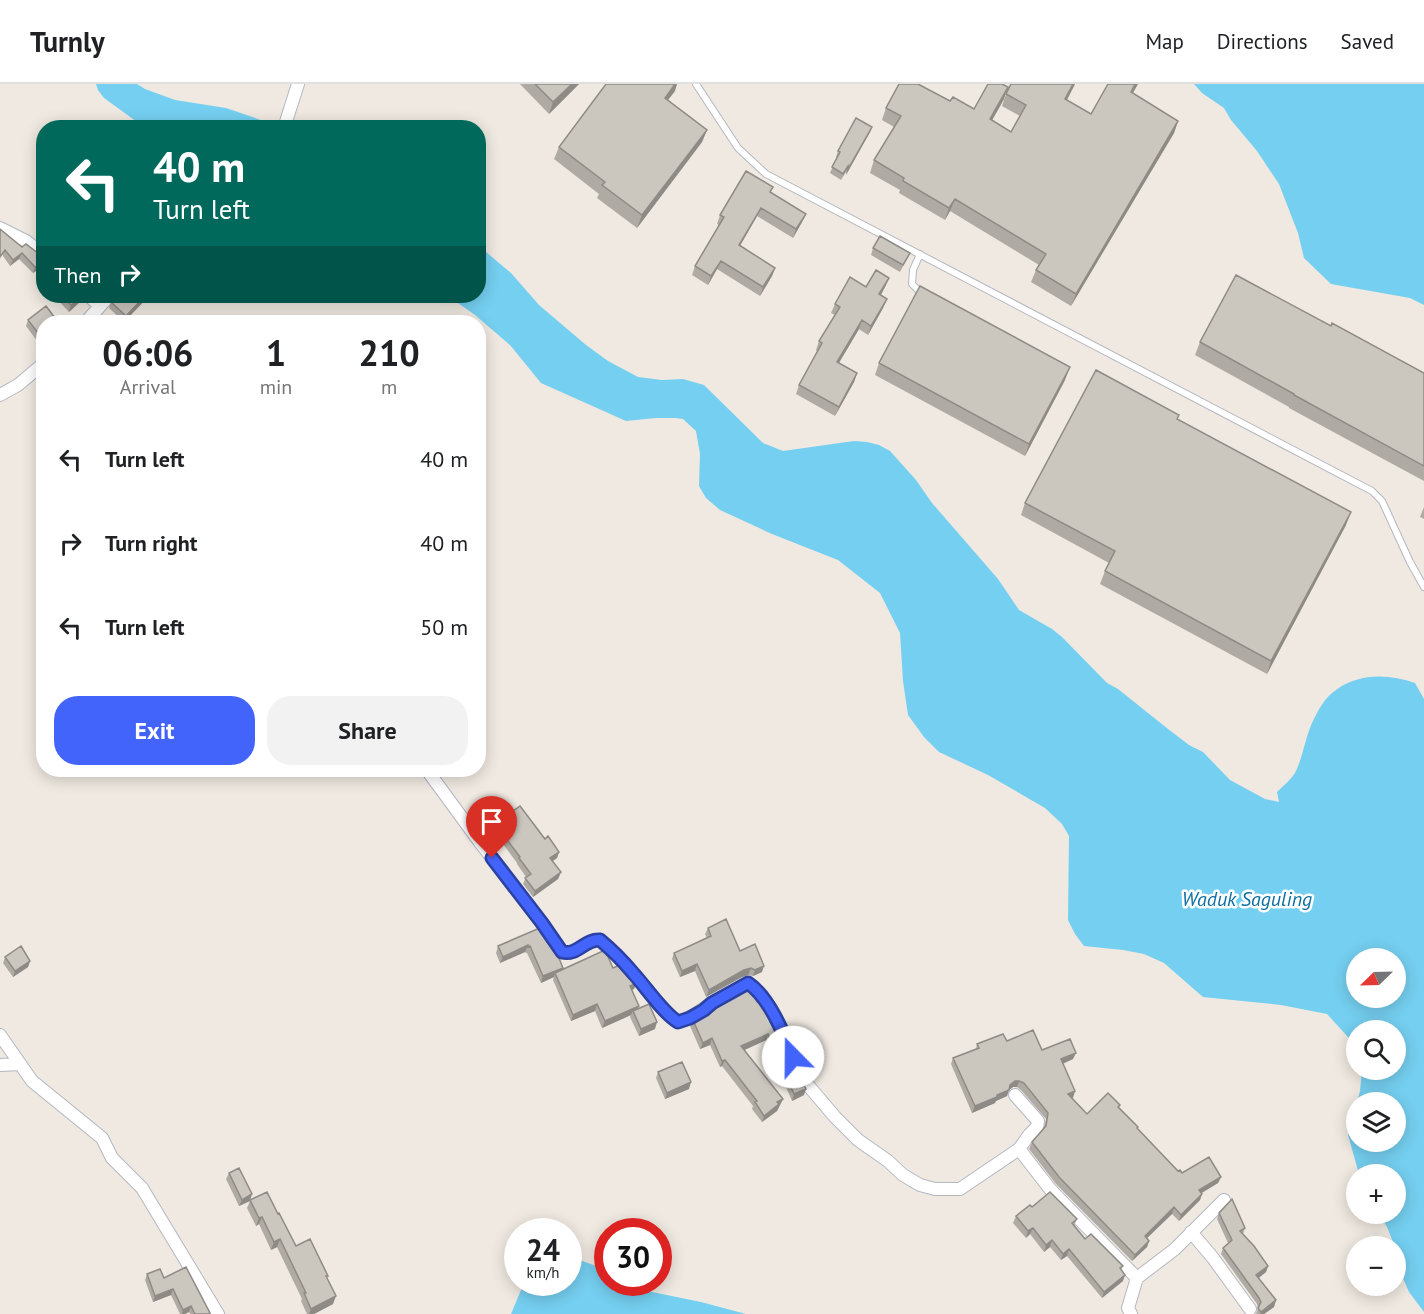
<!DOCTYPE html>
<html lang="en">
<head>
<meta charset="utf-8">
<style>
  :root { --surface:#fff; --page:#f2f2f2; --text:#202124; --muted:#757577; --line:#e0e0e0; --accent:#4264fb }
  body { margin:0; font-family:"PT Sans",sans-serif; background:var(--page); color:var(--text); height:100vh; display:flex; flex-direction:column; font-size:22px; white-space:nowrap }
  * { box-sizing:border-box; margin:0 }
  p { font-size:20px; color:var(--muted) }
  .icon { flex:none; width:33px; height:33px; fill:none; stroke:currentColor; stroke-width:2; stroke-linecap:round; stroke-linejoin:round }
  .map { position:relative; flex:1; overflow:hidden }
  .details { position:absolute; left:36px; top:231px; width:450px; height:462px; display:flex; flex-direction:column; background:var(--surface); border-radius:24px; box-shadow:0 3px 15px #0003 }
  .details>* { flex:none }
  .hud { position:absolute; left:36px; top:36px; width:450px; height:183px; border-radius:24px; box-shadow:0 3px 15px #0003; background:#00695c; color:#fff; overflow:hidden }
  .needle { width:39px; rotate:247deg }
  .fabs { position:absolute; left:1346px; top:864px; display:grid; gap:12px }
  .fabs a { display:grid; place-items:center; width:60px; height:60px; border-radius:50%; background:var(--surface); box-shadow:0 3px 15px #0003; font-size:30px }
  .speed { position:absolute; left:504px; top:1134px; display:flex; gap:12px; font-size:30px; font-weight:700; text-align:center }
  .speed>* { display:grid; place-content:center; width:78px; height:78px; border-radius:50%; background:var(--surface); box-shadow:0 3px 15px #0003; line-height:1 }
  .speed small { font-size:15px; font-weight:400 }
  .speed .limit { border:9px solid #d22; background:#fff; color:#111 }
  .pin { position:absolute; display:grid; place-items:center; width:51px; height:51px; color:#fff; margin:-62px -26px; border-radius:50% 50% 50% 0; rotate:-45deg; box-shadow:0 0 6px #0007 }
  .pin .icon { rotate:45deg }
  .me { position:absolute; width:66px; margin:-33px; rotate:338deg; stroke-linejoin:round; filter:drop-shadow(0 0 4px #0008) }
  .turn { display:flex; align-items:center; gap:21px; height:126px; padding:0 18px; font-size:27px }
  .turn .icon { width:78px; height:78px; stroke-width:2.5 }
  .turn b { display:block; font-size:42px; line-height:51px }
  .then { display:flex; align-items:center; height:57px; padding:0 18px; background:#0003; gap:12px; font-size:22px }
  .eta { display:flex; justify-content:space-evenly; align-items:center; height:102px; text-align:center }
  .eta b { font-size:36px; font-weight:600; line-height:42px }
  .action { display:flex; gap:12px; margin-top:auto; padding:12px 18px }
  .action a { flex:1; height:69px; border-radius:24px; background:var(--accent); color:#fff; font-size:24px; font-weight:600; line-height:69px; text-align:center }
  .action a+a { background:var(--page); color:var(--text) }
  ul { padding:0; list-style:none }
  li { display:flex; align-items:center; gap:18px; height:84px; padding:0 18px }
  li div { flex:1 }
  li b { display:block; font-size:22px }
  li em { font-style:normal }
  header { display:flex; align-items:center; gap:36px; box-sizing:border-box; height:84px; padding:0 30px; background:var(--surface); border-bottom:2px solid var(--line) }
  header strong { font-size:28px }
  nav { display:flex; gap:33px; margin-inline-start:auto; font-size:21px }
  .map>svg:first-child { display:block }
  .water { fill:#75cff0; fill-rule:evenodd }
  .lines { fill:none; stroke-linecap:round; stroke-linejoin:round }
  .lane-casing { stroke:#b4b7c1; stroke-width:8 }
  .street-casing { stroke:#b4b7c1; stroke-width:14 }
  .lane { stroke:#fff; stroke-width:6 }
  .street { stroke:#fff; stroke-width:12 }
  .wall { fill:#afaba4 }
  .shaded-wall { fill:#8e8b86 }
  .building { fill:#cbc7bf; stroke:#8e8b86; stroke-width:1.5 }
  .route-casing { stroke:#2b41a3; stroke-width:15 }
  .route { stroke:#4264fb; stroke-width:10 }
  .labels { text-anchor:middle; dominant-baseline:central; stroke-width:5; stroke-linejoin:round; paint-order:stroke }
  .water-label { font-size:20px; font-style:italic; fill:#0d6fa3; stroke:#fff }
</style>
</head>
<body>
<header>
<strong>Turnly</strong>
<nav><a>Map</a><a>Directions</a><a>Saved</a></nav>
</header>
<div class="map">
<svg width="1424" height="1230" viewBox="0 0 1424 1230">
  <rect width="100%" height="100%" fill="#efe9e1"/>
  <path class="water" d="M96,0H137L145,5L175,16L226,24L281,43H144L104,14L98,6Z
    M1194,0H1424V221L1410,214L1331,200L1304,174L1298,149L1279,100L1257,67L1231,36L1224,24L1202,9Z
    M479,162L511,189L539,221L586,261L608,277L638,293L662,296L683,295L704,301L763,359L783,367L854,357L867,358L879,361L890,367L916,396L932,419L998,495L1019,526L1052,545L1062,553L1107,599L1118,605L1168,645L1189,661L1203,668L1230,696L1265,715L1279,718L1277,708C1283,702 1292,695 1296,687C1303,672 1305,655 1312,639C1317,628 1325,613 1336,606C1359,589 1389,590 1415,599L1424,615V1228L1409,1208L1402,1192L1397,1168L1387,1143L1379,1130H1395V1090H1359L1348,1051L1356,1022V1058H1395V1018H1357L1360,1007L1362,986H1395V946H1356V966L1348,953L1327,930L1281,921L1203,913L1164,879L1144,870L1123,866L1084,862L1075,850L1068,836L1069,752L1062,740L1045,724L988,691L939,668L924,653L908,631L903,597L900,549L880,509L838,476L772,450L720,426L706,414L699,402L700,370L696,347L683,335L675,334H656L626,337L541,299L510,261L475,231L448,212H478ZM1356,874H1395V914H1356Z
    M577,1175L607,1186L608,1198L634,1199L647,1207L701,1218L746,1230H511L524,1199L568,1198L569,1178Z"/>
  <g class="lines">
    <defs>
      <path id="lane" d="M696,0L738,64L766,90L1372,407L1382,417L1410,478L1424,503
        M920,170L913,186L912,200L923,211"/>
      <path id="street" d="M284,44L298,0
        M0,144L26,157L44,171
        M89,212L100,222
        M86,238L109,212
        M0,311L18,301L44,279
        M427,686L479,757L542,839L562,868C578,872 584,855 600,856C612,866 623,877 633,889C646,903 662,929 678,938C692,934 701,926 713,918C717,916 722,914 726,912C734,908 740,902 748,899L755,904L779,939L793,973L802,991L807,1000L835,1033L858,1056L888,1077L903,1091L920,1101L935,1105H960L1019,1065
        M0,951L32,997L102,1054L112,1074L142,1104L218,1230
        M0,981L20,980
        M1015,1011L1038,1037L1037,1043L1029,1051L1019,1065L1050,1105L1081,1137L1137,1194
        M1191,1148L1213,1174L1250,1225
        M1131,1230L1128,1224L1137,1194L1175,1165L1224,1116"/>
    </defs>
    <use href="#lane" class="lane-casing"/>
    <use href="#street" class="street-casing"/>
    <use href="#lane" class="lane"/>
    <use href="#street" class="street"/>
  </g>
  <path class="wall" d="M520,0H579L549,30Z
    M1011,0H1075L1067,16L1091,30L1138,0L1133,9L1178,37L1174,49L1071,222L1031,198L1036,186L1039,181L950,127L945,136L899,109L900,106L870,89L874,76L894,43L882,36L886,24L950,17L974,25L1004,15L992,36L1011,48L1020,32L1002,22L1006,10Z
    M675,7L668,16L707,46L702,58L637,144L597,114L599,110L554,75L559,63Z
    M870,48L846,91V88L841,96L830,89L837,73H836L838,67Z
    M771,108L806,130L802,138L793,154L757,132L740,161L775,184L772,192L760,212L717,185L708,201L692,191L695,182L719,141L717,140L720,131Z
    M0,145L42,183L33,189L19,175L10,182L3,172Z
    M873,164L910,169L900,188L871,171Z
    M889,194L885,203L881,211L887,215L883,224L868,251L859,245L839,279L857,289L854,298L835,332L796,310L799,301L817,267L816,266L819,257L835,231L831,229L835,220L866,203Z
    M57,212H83L82,216L69,228L56,214Z
    M149,212L124,238L109,224L111,218Z
    M46,222L44,258L40,261L26,242L28,236Z
    M1331,242L1424,289V397L1289,324V323L1195,271L1200,258Z
    M879,279L1065,296L1025,372L875,291Z
    M1178,335L1346,441L1267,590L1100,500L1105,487L1109,479L1021,431L1025,419Z
    M1424,423V435L1420,433Z
    M495,740L545,755L559,768L557,774L553,777L561,788L558,795L533,813L523,800L526,793L517,780V779L493,746Z
    M708,844L740,867L762,888L753,892L748,891L742,893L706,913L695,887L680,893L672,875L674,869L707,854L705,850Z
    M548,857L563,884L562,886L613,884L634,905L632,906L638,924L655,945L639,952L630,933L631,931L602,944L595,927L571,937L553,896L554,893L541,899L527,869H526L525,868L500,879L496,869L498,862Z
    M5,873L30,877L28,883L13,893L3,879Z
    M749,902L804,1011L792,1017L766,956L744,966L783,1015L777,1027L762,1038L752,1025L753,1022L722,982L720,983L710,961L700,965L690,942L693,936Z
    M1007,957L1073,975L1063,980L1075,1007L1072,1014L1087,1030L1120,1021L1119,1023L1138,1043L1137,1045L1178,1087L1182,1089L1221,1093L1218,1099L1202,1109L1200,1116L1179,1137L1172,1130L1147,1154L1149,1157L1147,1163L1132,1177L1056,1100L1029,1065L1032,1058L1044,1043L1046,1035L1021,1006L1017,1003H1013L1009,1006L1007,1012L996,1017L995,1019L972,1029L951,980L953,974L976,965L977,960Z
    M658,988L689,1005L665,1015L656,994Z
    M229,1089L250,1116L278,1130L296,1162L328,1192L327,1194L333,1220L314,1230H307L301,1217L302,1215L277,1163L271,1166L259,1140L256,1142L247,1124L250,1117L239,1122L226,1095Z
    M1032,1123L1077,1135L1074,1142L1085,1155L1123,1182L1121,1186L1123,1197L1102,1214L1067,1172L1061,1176L1050,1163L1044,1168L1030,1150L1026,1154L1013,1139L1016,1132Z
    M1219,1129L1245,1144L1243,1150L1268,1182L1266,1188L1258,1194L1276,1216L1274,1223L1264,1230H1256L1258,1224L1257,1220L1221,1170L1223,1164L1228,1159L1217,1135Z
    M147,1190L164,1194L210,1229V1230H190L189,1228L185,1230H180L171,1211L153,1218L145,1196Z"/>
  <path class="shaded-wall" d="M572,0H579L549,30L553,18Z
    M675,0H677L675,7L660,26L665,14Z
    M1073,0H1075L1061,27L1065,15Z
    M1135,0H1138L1126,20L1131,8Z
    M1008,3L1004,15L986,47L990,35Z
    M1178,37L1174,49L1071,222L1076,210Z
    M872,43L870,48L846,91L848,85Z
    M707,46L702,58L637,144L642,131Z
    M955,115L950,127L945,136L949,124Z
    M761,124L757,132L736,169L739,161Z
    M806,130L802,138L793,154L796,145Z
    M22,169L19,175L10,182L13,176Z
    M44,177L42,183L33,189L35,183Z
    M721,177L717,185L708,201L711,192Z
    M775,184L772,192L760,212L763,203Z
    M889,194L885,203L876,219L879,210Z
    M82,212H83L82,216L69,228L71,221Z
    M145,212H149L124,238L126,232Z
    M887,215L883,224L868,251L871,242Z
    M862,236L859,245L834,287L837,278Z
    M1070,283L1065,296L1025,372L1029,360Z
    M857,289L854,298L835,332L839,323Z
    M1351,428L1346,441L1267,590L1271,577Z
    M559,768L557,774L548,780L550,774Z
    M561,788L558,795L533,813L535,807Z
    M528,861L525,868L500,879L503,873Z
    M30,877L28,883L13,893L15,887Z
    M697,880L695,887L680,893L682,887Z
    M764,882L762,888L753,892L755,886Z
    M563,884L561,890L555,889L554,893L541,899L543,892Z
    M751,884L748,891L742,893L706,913L709,906L744,886Z
    M637,899L634,905L627,908L630,902Z
    M597,920L595,927L571,937L573,931Z
    M639,922L637,929L633,927L631,931L602,944L605,937Z
    M657,938L655,945L639,952L641,945Z
    M768,950L766,956L738,969L741,962Z
    M712,954L710,961L700,965L703,959Z
    M1076,969L1073,975L1059,981L1061,975Z
    M725,976L722,982L720,983L722,977Z
    M1015,997H1019L1017,1003H1013L1009,1006L1007,1012L996,1017L995,1019L972,1029L975,1022L997,1011Z
    M691,998L689,1005L665,1015L667,1009Z
    M806,1005L804,1011L792,1017L794,1010Z
    M1075,1007L1073,1014L1066,1017L1068,1010Z
    M783,1015L777,1027L762,1038L764,1032L777,1018Z
    M1221,1093L1218,1099L1196,1112L1199,1106Z
    M252,1110L250,1117L239,1122L242,1116Z
    M1202,1110L1200,1116L1179,1137L1181,1131Z
    M1174,1123L1172,1130L1143,1158L1145,1152Z
    M262,1133L259,1140L256,1142L259,1134Z
    M1033,1144L1030,1150L1026,1154L1028,1147Z
    M280,1155L277,1163L271,1166L274,1158Z
    M1052,1156L1050,1163L1044,1168L1046,1161Z
    M1149,1157L1147,1163L1132,1177L1135,1171Z
    M1069,1165L1067,1172L1061,1176L1063,1170Z
    M1268,1182L1266,1188L1254,1198L1256,1191Z
    M1125,1191L1123,1197L1102,1214L1104,1208Z
    M173,1205L171,1211L153,1218L155,1212Z
    M336,1212L333,1220L314,1230H309L311,1225Z
    M1276,1216L1274,1223L1264,1230H1260L1261,1228Z
    M191,1222L189,1228L185,1230H182L183,1226Z"/>
  <path class="building" d="M535,0H572L553,18Z
    M606,0H675L665,14L707,46L642,131L602,101L605,98L559,63Z
    M899,0H918L950,17L953,13L974,25L988,0H1002L1008,3L990,35L1011,48L1026,21L1006,10L1011,0H1073L1065,15L1091,30L1108,0H1135L1131,8L1178,37L1076,210L1036,186L1046,170L955,115L949,124L903,97L904,94L874,76L901,32L886,24Z
    M856,34L872,43L848,85V82L843,90L832,83L840,68L838,67Z
    M746,87L773,103L770,108L806,130L796,145L761,124L739,161L775,184L763,203L721,177L711,192L695,182L724,133L720,131Z
    M0,145L22,163L26,160L39,170L44,175V177L35,183L22,169L13,176L5,166L0,173Z
    M880,152L910,169L903,181L873,164Z
    M876,186L889,194L879,210L887,215L871,242L862,236L837,278L857,289L839,323L799,301L822,259L819,257L840,223L835,220L850,193L866,203Z
    M1236,191L1331,242L1332,239L1424,289V382L1294,311V310L1200,258Z
    M920,202L1070,283L1029,360L879,279Z
    M62,212H82L71,221Z
    M116,212H145L126,232L111,218Z
    M46,222L58,238H44V254H42L28,236Z
    M1096,286L1179,331L1177,335L1351,428L1271,577L1105,487L1115,467L1025,419Z
    M520,722L545,755L548,752L559,768L550,774L561,788L535,807L525,794L531,790L519,774L520,773L495,740Z
    M726,835L740,867L755,860L764,882L755,886L751,884L744,886L709,906L697,880L682,887L674,869L711,852L708,844Z
    M542,843L548,857L550,856L552,857L563,884L543,892L530,862L528,863V861L503,873L498,862Z
    M21,862L30,877L15,887L5,873Z
    M605,866L613,884L622,880L635,895L637,899L630,902L639,922L605,937L597,920L573,931L555,889Z
    M749,902L774,936L788,970L806,1005L794,1010L768,950L741,962L783,1015L777,1018L779,1020L764,1032L755,1018L757,1017L725,976L722,977L712,954L703,959L693,936Z
    M649,920L657,938L641,945L633,927Z
    M1033,946L1042,966L1070,955L1076,969L1061,975L1075,1007L1068,1010L1087,1030L1108,1009L1120,1021L1118,1023L1138,1043L1137,1044L1178,1087L1180,1086L1182,1089L1209,1073L1221,1093L1199,1106L1202,1110L1181,1131L1174,1123L1145,1152L1149,1157L1135,1171L1059,1093L1032,1058L1046,1042L1048,1029L1024,999L1019,997H1015L1010,1001L1009,1006L997,1011V1013L975,1022L953,974L979,964L977,960L1003,950L1007,957Z
    M682,978L691,998L667,1009L658,988Z
    M239,1084L252,1110L242,1116L229,1089Z
    M267,1108L278,1130L279,1129L296,1162L310,1155L328,1192H326L336,1212L311,1225L304,1209H306L280,1155L274,1158L262,1133L259,1134L250,1116Z
    M1050,1108L1077,1135L1072,1139L1085,1155L1091,1150L1123,1182L1120,1184L1125,1191L1104,1208L1069,1165L1063,1170L1052,1156L1046,1161L1033,1144L1028,1147L1016,1132L1030,1121L1032,1123Z
    M1232,1115L1245,1144L1240,1147L1254,1162L1268,1182L1256,1191L1276,1216L1261,1228L1258,1224L1261,1218L1259,1214L1223,1164L1232,1156L1219,1129Z
    M186,1183L210,1229L208,1230H195L191,1222L183,1226L173,1205L155,1212L147,1190L160,1185L164,1194Z"/>
  <g class="lines">
    <defs>
      <path id="route" d="M492,774L542,839L562,868C578,872 584,855 600,856C612,866 623,877 633,889C646,903 663,929 678,938L690,934L704,926L712,919L748,899C769,913 784,950 793,973"/>
    </defs>
    <use href="#route" class="route-casing"/>
    <use href="#route" class="route"/>
  </g>
  <g class="labels">
    <g class="water-label">
      <text x="1247" y="815">Waduk Saguling</text>
    </g>
  </g>
</svg>
<div class="fabs">
<a><svg class="needle" viewBox="-14 -14 28 28"><path d="M0-13l5 13h-10z" fill="#e53935"/><path d="M0 13l5-13h-10z" fill="#757577"/></svg></a>
<a><svg class="icon" aria-label="search" viewBox="0 0 24 24"><circle cx="10" cy="10" r="6"/><path d="M15 15l6 6"/></svg></a>
<a><svg class="icon" aria-label="layers" viewBox="0 0 24 24"><path d="M12 4l9 5-9 5-9-5zM3 14l9 5 9-5"/></svg></a>
<a>+</a>
<a>−</a>
</div>
<div class="speed"><div>24<small>km/h</small></div><div class="limit">30</div></div>
<div class="pin" style="left:492px;top:774px;background:#d93025"><svg class="icon" aria-label="arrive" viewBox="0 0 24 24"><path d="M6 21V4h12l-3 4 3 4H6"/></svg></div>
<svg class="me" style="left:793px;top:973px" viewBox="-20 -20 40 40"><circle r="19" fill="#fff"/><path d="M0-13L10 11 0 6-10 11z" fill="#4264fb"/></svg>
<div class="hud">
<div class="turn"><svg class="icon" aria-label="left" viewBox="0 0 24 24"><path d="M17 20v-9H6M10 6l-5 5 5 5"/></svg><div><b>40 m</b>Turn left</div></div>
<div class="then">Then<svg class="icon" aria-label="right" viewBox="0 0 24 24"><path d="M7 20v-9h11M14 6l5 5-5 5"/></svg></div>
</div>
<section class="details">
<div class="eta">
<div><b>06:06</b><p>Arrival</p></div>
<div><b>1</b><p>min</p></div>
<div><b>210</b><p>m</p></div>
</div>
<ul>
<li><svg class="icon" aria-label="left" viewBox="0 0 24 24"><path d="M17 20v-9H6M10 6l-5 5 5 5"/></svg><div><b>Turn left</b></div><em>40 m</em></li>
<li><svg class="icon" aria-label="right" viewBox="0 0 24 24"><path d="M7 20v-9h11M14 6l5 5-5 5"/></svg><div><b>Turn right</b></div><em>40 m</em></li>
<li><svg class="icon" aria-label="left" viewBox="0 0 24 24"><path d="M17 20v-9H6M10 6l-5 5 5 5"/></svg><div><b>Turn left</b></div><em>50 m</em></li>
</ul>
<div class="action"><a>Exit</a><a>Share</a></div>
</section>
</div>
</body>
</html>
